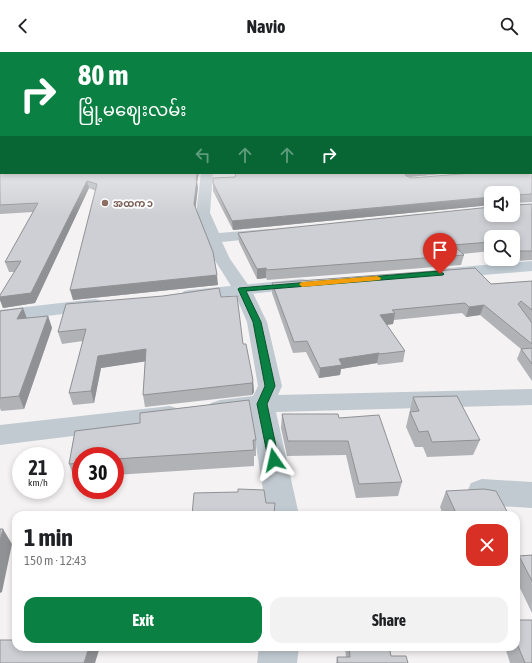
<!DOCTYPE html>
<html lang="en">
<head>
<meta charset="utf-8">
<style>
  :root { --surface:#fff; --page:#f2f2f2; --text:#202124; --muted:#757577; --accent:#0b8043 }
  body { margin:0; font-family:"Asap Condensed","Noto Sans Myanmar",sans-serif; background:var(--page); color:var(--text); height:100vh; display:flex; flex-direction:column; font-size:15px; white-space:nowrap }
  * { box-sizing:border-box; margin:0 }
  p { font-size:13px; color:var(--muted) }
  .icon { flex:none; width:22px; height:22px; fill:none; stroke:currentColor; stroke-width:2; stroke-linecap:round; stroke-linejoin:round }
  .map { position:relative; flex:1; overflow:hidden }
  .panel { position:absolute; left:12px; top:459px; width:508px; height:140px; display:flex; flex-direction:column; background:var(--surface); border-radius:12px; box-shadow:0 2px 6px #0003 }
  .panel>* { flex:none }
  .banner { position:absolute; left:0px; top:0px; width:532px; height:122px; box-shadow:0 2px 6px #0003; background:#0b8043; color:#fff; overflow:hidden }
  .tools { position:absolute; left:484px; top:134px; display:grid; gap:8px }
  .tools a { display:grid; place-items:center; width:36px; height:36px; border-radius:8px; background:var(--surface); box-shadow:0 2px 6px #0003; font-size:20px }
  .speed { position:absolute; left:12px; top:395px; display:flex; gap:8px; font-size:20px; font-weight:700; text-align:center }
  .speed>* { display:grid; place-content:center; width:52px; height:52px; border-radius:50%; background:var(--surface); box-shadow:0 2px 6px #0003; line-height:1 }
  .speed small { font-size:10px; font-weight:400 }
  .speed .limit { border:6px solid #d22; background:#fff; color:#111 }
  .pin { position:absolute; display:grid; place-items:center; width:34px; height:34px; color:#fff; margin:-41px -17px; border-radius:50% 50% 50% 0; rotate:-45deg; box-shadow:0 0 4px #0007 }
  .pin .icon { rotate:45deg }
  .me { position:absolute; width:44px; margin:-22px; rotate:349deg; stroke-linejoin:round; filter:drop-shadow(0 0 3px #0008) }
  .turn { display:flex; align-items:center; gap:14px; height:84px; padding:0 12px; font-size:18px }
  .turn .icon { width:52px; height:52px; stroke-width:2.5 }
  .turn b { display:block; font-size:28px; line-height:34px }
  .lanes { display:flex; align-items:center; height:38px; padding:0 12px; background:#0003; justify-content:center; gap:20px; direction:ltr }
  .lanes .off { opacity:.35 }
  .round { display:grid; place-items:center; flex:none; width:42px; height:42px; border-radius:12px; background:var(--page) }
  .summary { display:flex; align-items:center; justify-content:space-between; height:68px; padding:0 12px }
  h1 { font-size:24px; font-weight:700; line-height:30px }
  .cta { display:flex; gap:8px; margin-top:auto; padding:8px 12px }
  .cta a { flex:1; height:46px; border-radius:12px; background:var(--accent); color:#fff; font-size:16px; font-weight:700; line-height:46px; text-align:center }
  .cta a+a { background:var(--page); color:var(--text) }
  header { display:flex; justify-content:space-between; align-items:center; height:52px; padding:0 12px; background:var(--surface); font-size:18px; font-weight:700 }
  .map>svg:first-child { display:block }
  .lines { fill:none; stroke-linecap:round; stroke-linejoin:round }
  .minor { fill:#c1cad0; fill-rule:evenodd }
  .secondary { fill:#c1ccd4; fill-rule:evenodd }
  .wall { fill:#b0b2b6 }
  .shaded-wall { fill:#909194 }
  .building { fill:#cdcfd4; stroke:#909194 }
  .route { fill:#0b8043; stroke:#07532c }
  .slow { fill:#f59e0b }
  .education-dot { fill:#8d6e63; stroke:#fff; stroke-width:1.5 }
  .labels { text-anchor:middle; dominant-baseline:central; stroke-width:3.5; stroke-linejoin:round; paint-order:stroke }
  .far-education-label { font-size:10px; font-weight:bold; fill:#785e54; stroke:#fff; text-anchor:start }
</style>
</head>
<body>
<header><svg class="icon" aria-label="back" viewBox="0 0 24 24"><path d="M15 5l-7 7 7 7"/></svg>Navio<svg class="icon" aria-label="search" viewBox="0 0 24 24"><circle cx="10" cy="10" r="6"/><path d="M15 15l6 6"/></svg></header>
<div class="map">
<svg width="532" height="611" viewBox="0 0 532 611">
  <rect width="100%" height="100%" fill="#f4f2f3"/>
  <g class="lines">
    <path class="minor" d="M201,121H213L210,161L219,181L269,177L274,178L276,181L274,184L269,185L222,190L230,207L251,237L267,270L282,334L278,343L532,337V353L276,360L299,463H267L251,362L220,366L211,363L207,357L211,351L220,348L253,344L258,334L247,270L233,237L214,207L196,161Z
      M170,354L179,357L183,363L179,369L170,372L0,393V373Z
      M482,427L532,430V456L482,453L471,449L467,440L471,431Z
      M259,595H299L297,611H257Z"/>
    <path class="secondary" d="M532,209V219L449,226L443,225L441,221L443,217L449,216Z
      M302,227L308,228L311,232L308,236L190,248L184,247L181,243L184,239L190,238Z
      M95,247L102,249L104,253L102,257L0,270V258Z"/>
  </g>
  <path class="wall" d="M0,78L1,121H199L197,130L198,135L195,156L218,233L73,248L96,139L89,136L35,251L3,256L0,248V243L15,220H9L5,210L33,160L0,162Z
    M532,78V150L515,151V153L532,152V208L516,209L513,207V185H491V199L462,202L464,203L461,213L267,228L266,226L257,227L239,190L238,181L513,163L491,141V153L233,178L213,139V131L235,125L236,121H449L408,125L412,126L531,121Z
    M532,229V329L517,307L521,297L480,263L466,265L462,261L394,268L393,272L386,273L405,299L403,310L378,313L377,311L341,317L340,323L319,326L306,300L293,301L272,241V231L491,232Z
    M221,245L243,292L253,328L254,340L252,343L145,355L143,343L145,309L101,316L94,351L73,353L69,341L83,289L62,292L58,280Z
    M23,256L27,266L48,264L52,276L24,357L1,359L0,356V259Z
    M413,345L480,388L473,403L427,405L423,395H415L406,375Z
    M249,348L256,388V404H254V414L115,423V404H81V427L75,428L69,412L75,379L140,371V361Z
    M282,362L339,366L402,430L398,444L356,446L346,403L287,404L281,376Z
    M446,439L509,463H443L440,455Z
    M532,503V561L516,528V509L519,504Z
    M516,568L532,611H510L505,595H516Z
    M345,595H389L391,604L408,611H336L337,605H346Z"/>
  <path class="shaded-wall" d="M197,121H199L197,130L198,135L195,161L194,152L196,128Z
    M404,121H449L410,125L405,126L402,129Z
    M87,129L89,136L35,251L3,256L0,248V245Z
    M491,145V153L233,178L232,169Z
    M266,216V226L257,227V217Z
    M217,223L218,233L73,248L70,238Z
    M484,253L480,263L466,265L469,255Z
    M23,256L27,267H17Z
    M395,261L393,272L378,274L380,263Z
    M48,264L52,276L24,357L19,344Z
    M146,297L148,309L101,316L94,351L91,339L98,304Z
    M379,301L377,311L341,317L340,323L319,326L320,316L339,307Z
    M253,328L254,340L252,343V331Z
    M3,477L12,492L2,540L0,541V489Z
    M89,595H100L95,611H84Z"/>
  <path class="building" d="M0,78H1V121H197L196,128L197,127L194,152L213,200L217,223L70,238L97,132L87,129L31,241L0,245V243L21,209L5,210L38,151L0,153Z
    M531,78H532V142L515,143V153L532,152V199H519L513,195V185H491V190L453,193L464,203L267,218L266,216L257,217L238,181L491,155V163H513V141H491V145L232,169L213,131V126L235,125L236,121H404L406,124L412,126L472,121H531Z
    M475,216L491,232L532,229V258L521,249L518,252L532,271V292L484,253L469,255L465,251L392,258L395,261L380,263L405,299L380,302L379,301L339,307L342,313L320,316L307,289L294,290L272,231Z
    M219,236L221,245L237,244L243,292H246L253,328L252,331L143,343L146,297L98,304L91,339L69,341L86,277L58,280L66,252L163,244Z
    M23,256L17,267L48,264L19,344L0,346V259Z
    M532,296V312L521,297Z
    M457,344L480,388L432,390L428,379L419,380L410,360L419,359L413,345Z
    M249,348L256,388H253L254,398L115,407V404H81V411L69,412L75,379L140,371V361Z
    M282,362H338L339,366L379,363L402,430L359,432L348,389H288Z
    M238,437L264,438L266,451H275L274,463H192L194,441L238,440Z
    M484,437L496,439L509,463H457L446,439Z
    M0,477H3L0,489Z
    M532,503V529L519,504Z
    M516,568H532V611H525L516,589Z
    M0,588H16V595H89L84,611H0Z
    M349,595H389L391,604H406L408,611H338L337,605H350Z"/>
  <linearGradient id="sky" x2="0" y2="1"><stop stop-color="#86c4e8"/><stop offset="0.48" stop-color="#faf9fa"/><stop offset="1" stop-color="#faf9fa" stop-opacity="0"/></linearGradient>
  <rect width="532" height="163" fill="url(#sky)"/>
  <path class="route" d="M440,219L444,222L443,223L246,239L261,270L275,334L267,352L279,408L278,411L274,412L269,411L257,352L265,334L253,270L238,237L239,236Z"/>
  <path class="slow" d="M377,224L381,226L380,228L302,235L299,232L302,230Z"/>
  <circle class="education-dot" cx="105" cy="151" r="4"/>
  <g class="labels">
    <g class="far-education-label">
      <text x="113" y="151">အထက ၁</text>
    </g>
  </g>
</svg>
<div class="tools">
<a><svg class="icon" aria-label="sound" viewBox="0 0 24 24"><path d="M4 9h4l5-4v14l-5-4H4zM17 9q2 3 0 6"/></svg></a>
<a><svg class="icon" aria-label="search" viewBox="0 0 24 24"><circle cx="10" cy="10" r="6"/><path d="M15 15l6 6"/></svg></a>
</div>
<div class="speed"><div>21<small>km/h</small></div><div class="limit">30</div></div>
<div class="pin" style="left:440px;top:222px;background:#d93025"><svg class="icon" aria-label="arrive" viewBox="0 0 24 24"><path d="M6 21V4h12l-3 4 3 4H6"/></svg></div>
<svg class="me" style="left:274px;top:408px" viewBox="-20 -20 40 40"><path d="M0-17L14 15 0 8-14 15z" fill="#0b8043" stroke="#fff" stroke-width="4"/></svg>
<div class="banner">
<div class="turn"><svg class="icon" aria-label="right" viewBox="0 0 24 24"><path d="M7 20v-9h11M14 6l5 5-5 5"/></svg><div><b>80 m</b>မြို့မဈေးလမ်း</div></div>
<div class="lanes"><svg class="icon off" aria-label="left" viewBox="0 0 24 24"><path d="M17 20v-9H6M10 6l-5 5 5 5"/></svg><svg class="icon off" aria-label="ahead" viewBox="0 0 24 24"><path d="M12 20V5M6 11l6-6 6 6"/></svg><svg class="icon off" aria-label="ahead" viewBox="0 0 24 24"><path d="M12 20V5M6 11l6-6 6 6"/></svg><svg class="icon" aria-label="right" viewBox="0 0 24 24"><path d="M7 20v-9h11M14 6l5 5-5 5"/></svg></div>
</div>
<section class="panel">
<div class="summary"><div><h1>1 min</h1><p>150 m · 12:43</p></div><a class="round" style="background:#d93025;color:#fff"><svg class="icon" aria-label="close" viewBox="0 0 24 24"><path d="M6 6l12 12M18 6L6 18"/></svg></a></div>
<div class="cta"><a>Exit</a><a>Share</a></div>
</section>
</div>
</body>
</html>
